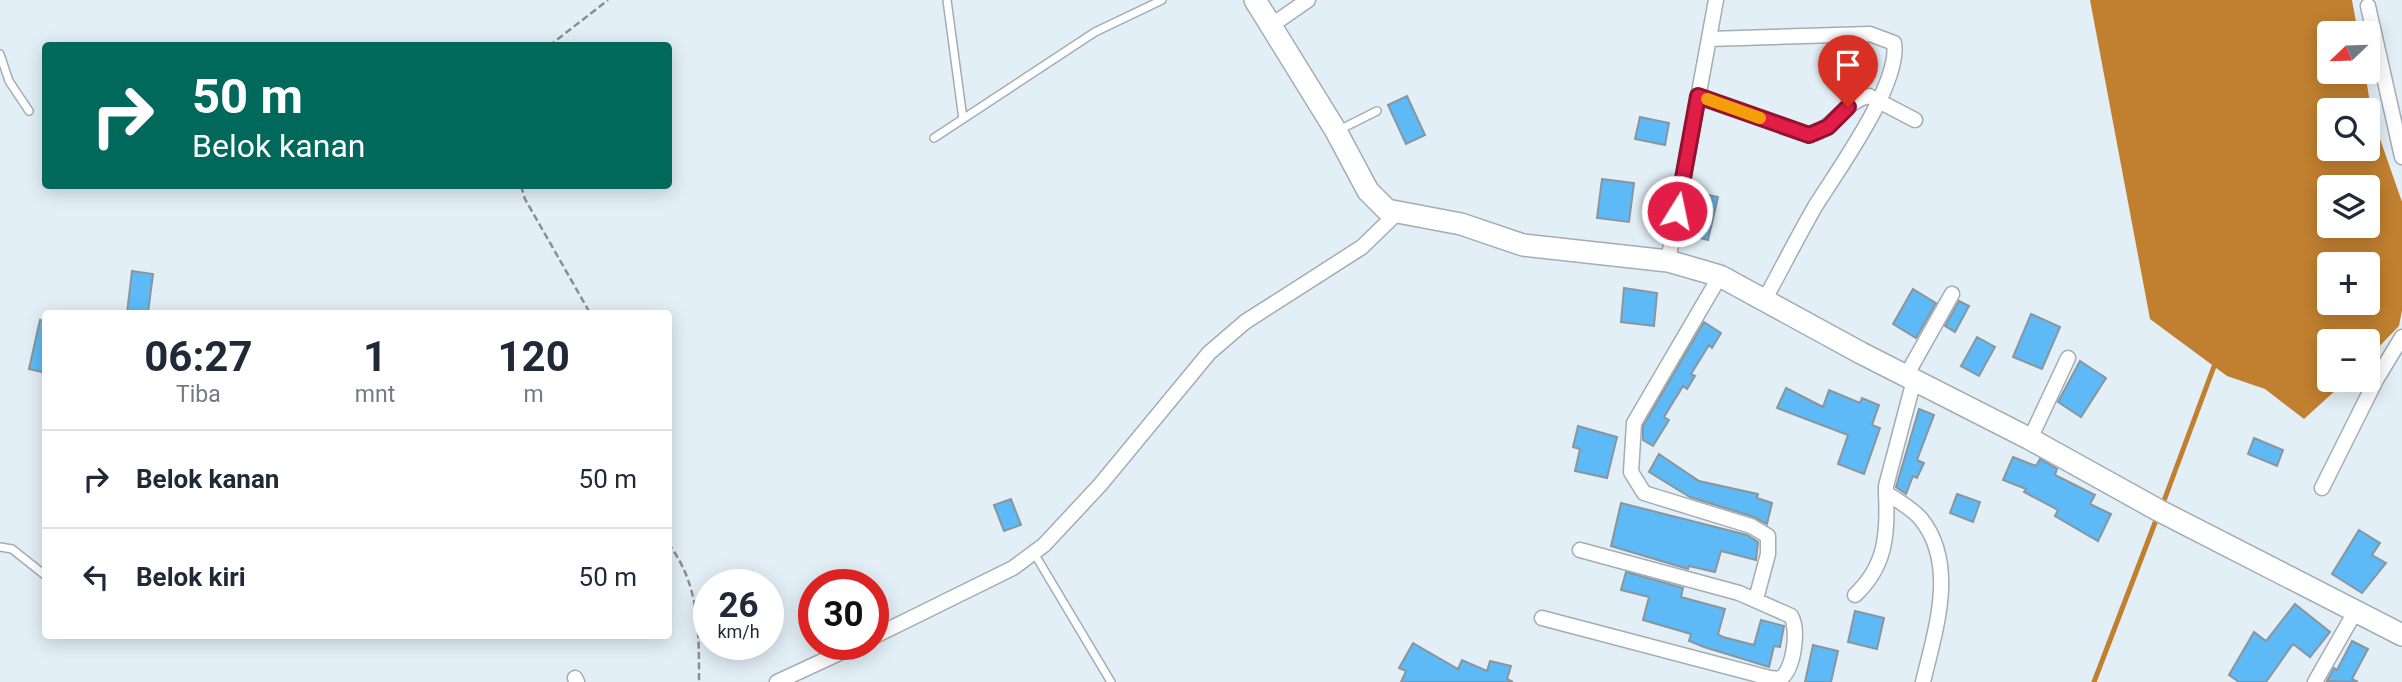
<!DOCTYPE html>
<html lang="id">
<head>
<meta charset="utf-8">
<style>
  :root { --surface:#fff; --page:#f2f2f3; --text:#1f2937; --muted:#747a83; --line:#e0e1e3 }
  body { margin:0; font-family:Roboto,sans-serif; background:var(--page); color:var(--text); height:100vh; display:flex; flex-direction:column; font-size:26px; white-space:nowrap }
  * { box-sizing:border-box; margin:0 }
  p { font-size:23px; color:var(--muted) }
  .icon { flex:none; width:38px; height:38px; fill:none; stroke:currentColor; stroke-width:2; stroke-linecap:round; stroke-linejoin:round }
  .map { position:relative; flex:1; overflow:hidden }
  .side { position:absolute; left:42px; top:310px; width:630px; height:329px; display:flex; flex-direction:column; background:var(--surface); border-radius:7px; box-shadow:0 4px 18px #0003 }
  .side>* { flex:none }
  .banner { position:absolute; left:42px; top:42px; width:630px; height:147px; border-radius:7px; box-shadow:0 4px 18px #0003; background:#00695c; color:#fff; overflow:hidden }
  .needle { width:46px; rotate:247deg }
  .fabs { position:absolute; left:2317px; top:21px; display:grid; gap:14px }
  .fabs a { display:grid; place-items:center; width:63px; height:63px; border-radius:7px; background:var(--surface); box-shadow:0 4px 18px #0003; font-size:35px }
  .speed { position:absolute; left:693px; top:569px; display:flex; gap:14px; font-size:35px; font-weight:700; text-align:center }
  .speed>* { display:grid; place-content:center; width:91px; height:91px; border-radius:50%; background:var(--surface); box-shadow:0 4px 18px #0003; line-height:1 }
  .speed small { font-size:18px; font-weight:400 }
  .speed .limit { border:10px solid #d22; background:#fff; color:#111 }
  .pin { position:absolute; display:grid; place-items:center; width:60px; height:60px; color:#fff; margin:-72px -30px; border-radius:50% 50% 50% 0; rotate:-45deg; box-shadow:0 0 7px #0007 }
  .pin .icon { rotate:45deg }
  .me { position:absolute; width:77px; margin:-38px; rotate:10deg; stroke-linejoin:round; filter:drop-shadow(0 0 5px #0008) }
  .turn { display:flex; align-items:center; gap:24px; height:147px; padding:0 35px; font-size:32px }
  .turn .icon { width:91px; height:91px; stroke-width:2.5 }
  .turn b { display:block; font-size:49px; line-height:60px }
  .eta { display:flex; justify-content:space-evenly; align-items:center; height:119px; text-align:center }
  .eta b { font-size:42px; font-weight:700; line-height:49px }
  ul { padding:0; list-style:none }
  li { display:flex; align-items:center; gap:21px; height:98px; padding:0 35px; border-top:2px solid var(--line) }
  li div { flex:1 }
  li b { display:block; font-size:26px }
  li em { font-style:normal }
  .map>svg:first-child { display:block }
  .water { fill:#c18030; fill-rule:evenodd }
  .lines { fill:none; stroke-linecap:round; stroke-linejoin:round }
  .stream { stroke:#c18030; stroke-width:5 }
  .building { fill:#5dbaf6; stroke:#8a959c; stroke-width:2 }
  .lane-casing { stroke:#a2adb5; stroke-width:10 }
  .street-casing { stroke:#a2adb5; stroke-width:17 }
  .secondary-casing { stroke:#a2adb5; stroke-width:24 }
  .path { stroke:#889096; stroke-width:2.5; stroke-dasharray:7 3.5; stroke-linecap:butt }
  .lane { stroke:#fff; stroke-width:7 }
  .street { stroke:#fff; stroke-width:14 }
  .secondary { stroke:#fff; stroke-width:21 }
  .route-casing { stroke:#92132f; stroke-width:18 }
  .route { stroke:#e11d48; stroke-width:12 }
  .slow { stroke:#f59e0b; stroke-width:12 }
</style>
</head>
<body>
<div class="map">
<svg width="2402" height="682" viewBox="0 0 2402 682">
  <rect width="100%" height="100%" fill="#e3eff7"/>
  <path class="water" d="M2090,0H2352L2358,33H2329V72H2365L2372,116L2402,202V310L2399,326L2368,358V341H2329V380H2347L2304,419L2265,389L2227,376L2150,319ZM2368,110V149H2329V110ZM2368,187V226H2329V187ZM2329,264H2368V303H2329Z"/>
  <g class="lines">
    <path class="stream" d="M2162,506L2216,361
      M2094,682L2158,515"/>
  </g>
  <path class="building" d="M1407,96L1425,135L1406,144L1388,105Z
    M1640,117L1669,123L1665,145L1635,139Z
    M1602,179L1634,183L1629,222L1597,218Z
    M1698,193L1718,197L1708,240L1689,235Z
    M132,271L153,274L148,313H127Z
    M1624,288L1657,293L1654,326L1621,322Z
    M1913,289L1936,303L1916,338L1893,324Z
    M1959,301L1969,306L1955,332L1945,326Z
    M2031,314L2060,327L2042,369L2013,357Z
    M40,320L46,321V373L29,369Z
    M1704,322L1721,333L1712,348L1709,345L1691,374L1695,376L1687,389L1683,386L1664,417L1669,420L1653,446L1643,440V426Z
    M1977,337L1995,347L1979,376L1961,366Z
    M2080,361L2106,378L2081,417L2058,402Z
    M1786,388L1823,407L1829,390L1860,403L1862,398L1879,405L1872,425L1880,428L1864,474L1838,464L1848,435L1777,408Z
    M1919,409L1934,415L1917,460L1924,463L1917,478L1913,476L1906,494L1896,487Z
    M1578,426L1617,437L1607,478L1575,471L1580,449L1573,447Z
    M2254,438L2283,450L2277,466L2248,454Z
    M1659,454L1699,481L1758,494L1757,498L1772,503L1767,524L1754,517L1690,497L1649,472Z
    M2013,457L2036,466L2040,459L2057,469L2055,475L2095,495L2090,504L2111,514L2098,541L2055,516L2058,510L2024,492L2026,489L2003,480Z
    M1957,494L1980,502L1973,522L1950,513Z
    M1011,499L1021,525L1004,531L994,505Z
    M1621,503L1747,535L1758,542L1756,560L1721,551L1715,572L1689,566L1688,569L1611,546Z
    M2359,530L2380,543L2372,555L2386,563L2362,593L2332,574Z
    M1626,572L1683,588L1681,597L1725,609L1718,634L1723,637L1754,645L1761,620L1784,626L1780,647L1774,646L1769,667L1704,647L1689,641L1691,634L1643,620L1649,597L1621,590Z
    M2295,604L2330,632L2310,657L2293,644L2266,682H2239L2229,675L2254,632L2266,641Z
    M1855,611L1884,618L1877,649L1848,642Z
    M2352,641L2368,649L2352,679L2358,682L2327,681L2334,668L2337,670Z
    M1413,643L1458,669L1462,660L1487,671L1490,661L1511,666L1507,679L1513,682H1401L1406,671L1399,668Z
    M1813,645L1838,651L1831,682H1805Z"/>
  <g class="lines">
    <defs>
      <path id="lane" d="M947,0L963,119
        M0,54L9,81L29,111
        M1337,131L1377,111
        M934,138L1095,32L1162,0
        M0,547L12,549L46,576
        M1034,553L1111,682"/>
      <path id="street" d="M2368,6L2402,157
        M1272,25L1308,0
        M1709,39L1870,34L1894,43C1901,83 1838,170 1816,205C1798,236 1782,268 1765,299
        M1698,96L1809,135C1834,129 1844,101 1869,96L1915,120
        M1668,261L1716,0
        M1720,276L1634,423L1631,472L1644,493L1751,526L1768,536V554L1756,599
        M1906,376L1952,294
        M1914,380L1886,486V493C1898,501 1912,508 1921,519C1958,565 1935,631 1923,682
        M2030,439L2068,358
        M2322,488L2376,380L2402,337
        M1855,595C1886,566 1888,534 1886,493
        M1542,618L1770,678L1780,679C1794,670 1799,630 1791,616L1739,593L1580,550
        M873,637L1013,568L1044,545L1100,485L1209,353L1245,322L1362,247L1396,214
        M575,678L577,682
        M777,682L859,644
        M2315,682L2355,612"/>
      <path id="secondary" d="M1255,0L1336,131L1368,191L1387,210L1461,224L1523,245L1668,261L1720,276L1861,353L2030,439L2158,510L2402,635"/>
    </defs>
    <use href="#lane" class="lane-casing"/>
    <use href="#street" class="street-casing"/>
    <use href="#secondary" class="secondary-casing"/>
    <path class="path" d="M549,46L608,0
      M521,186L525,199L590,313
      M668,543C700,585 699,632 699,682"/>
    <use href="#lane" class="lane"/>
    <use href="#street" class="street"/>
    <use href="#secondary" class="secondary"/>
  </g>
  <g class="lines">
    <defs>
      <path id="route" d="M1677,211L1698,96L1809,135L1828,127L1848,107"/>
    </defs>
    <use href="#route" class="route-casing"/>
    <use href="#route" class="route"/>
    <path class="slow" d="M1707,99L1760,118"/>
  </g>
</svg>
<div class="fabs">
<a><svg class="needle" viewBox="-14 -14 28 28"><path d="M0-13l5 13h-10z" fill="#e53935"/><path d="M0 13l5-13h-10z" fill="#747a83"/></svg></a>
<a><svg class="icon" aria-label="search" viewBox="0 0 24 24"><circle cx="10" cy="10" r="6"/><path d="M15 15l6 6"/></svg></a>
<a><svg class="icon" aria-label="layers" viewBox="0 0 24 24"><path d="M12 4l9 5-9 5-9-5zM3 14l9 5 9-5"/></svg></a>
<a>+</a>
<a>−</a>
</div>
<div class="speed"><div>26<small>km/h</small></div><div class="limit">30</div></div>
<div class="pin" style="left:1848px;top:107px;background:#d93025"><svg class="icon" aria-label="arrive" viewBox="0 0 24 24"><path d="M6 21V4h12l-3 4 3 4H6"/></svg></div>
<svg class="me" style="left:1677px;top:211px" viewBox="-20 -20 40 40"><circle r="17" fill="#e11d48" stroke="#fff" stroke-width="3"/><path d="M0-11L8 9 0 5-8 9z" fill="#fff"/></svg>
<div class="banner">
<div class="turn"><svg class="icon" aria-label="right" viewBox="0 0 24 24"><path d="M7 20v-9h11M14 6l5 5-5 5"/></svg><div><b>50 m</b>Belok kanan</div></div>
</div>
<section class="side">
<div class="eta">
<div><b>06:27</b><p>Tiba</p></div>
<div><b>1</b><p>mnt</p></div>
<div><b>120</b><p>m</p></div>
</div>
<ul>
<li><svg class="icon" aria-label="right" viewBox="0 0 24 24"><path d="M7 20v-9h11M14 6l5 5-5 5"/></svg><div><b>Belok kanan</b></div><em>50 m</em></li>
<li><svg class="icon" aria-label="left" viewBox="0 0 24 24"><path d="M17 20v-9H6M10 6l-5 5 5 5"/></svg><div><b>Belok kiri</b></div><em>50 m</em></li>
</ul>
</section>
</div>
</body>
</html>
